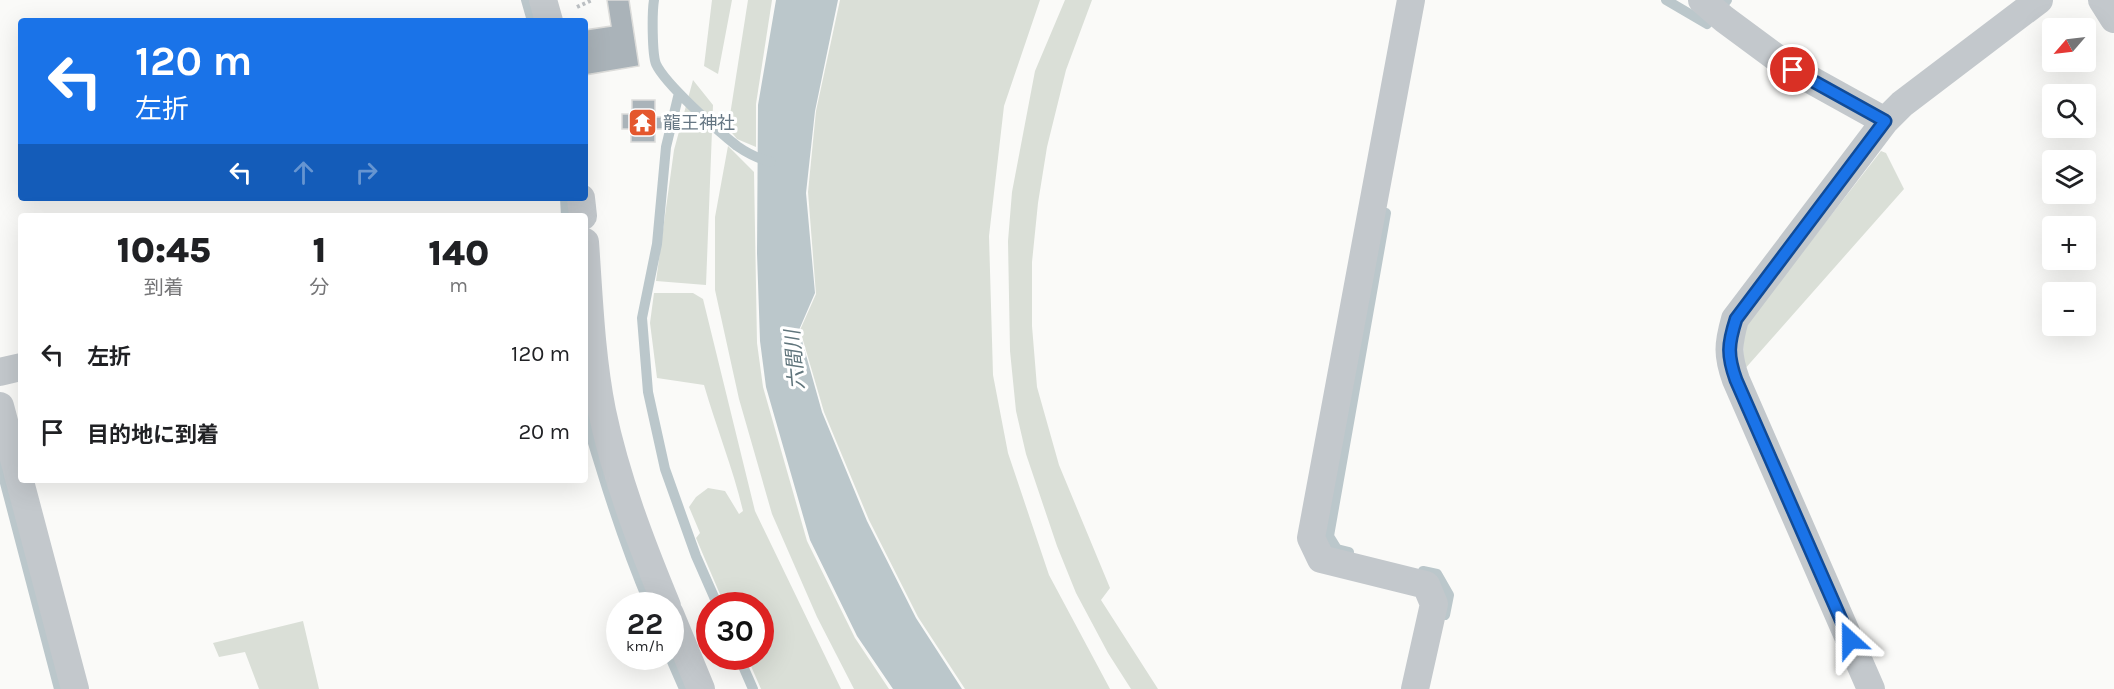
<!DOCTYPE html>
<html lang="ja">
<head>
<meta charset="utf-8">
<style>
  :root { --surface:#fff; --page:#f2f2f2; --text:#202124; --muted:#757577 }
  body { margin:0; font-family:Karla,"Noto Sans JP",sans-serif; background:var(--page); color:var(--text); height:100vh; display:flex; flex-direction:column; font-size:22px; white-space:nowrap }
  * { box-sizing:border-box; margin:0 }
  p { font-size:20px; color:var(--muted) }
  .icon { flex:none; width:33px; height:33px; fill:none; stroke:currentColor; stroke-width:2; stroke-linecap:round; stroke-linejoin:round }
  .map { position:relative; flex:1; overflow:hidden }
  .panel { position:absolute; left:18px; top:213px; width:570px; height:270px; display:flex; flex-direction:column; background:var(--surface); border-radius:6px; box-shadow:0 6px 24px #0002 }
  .panel>* { flex:none }
  .hud { position:absolute; left:18px; top:18px; width:570px; height:183px; border-radius:6px; box-shadow:0 6px 24px #0002; background:#1a73e8; color:#fff; overflow:hidden }
  .needle { width:39px; rotate:242deg }
  .buttons { position:absolute; left:2042px; top:18px; display:grid; gap:12px }
  .buttons a { display:grid; place-items:center; width:54px; height:54px; border-radius:6px; background:var(--surface); box-shadow:0 6px 24px #0002; font-size:30px }
  .speed { position:absolute; left:606px; top:592px; display:flex; gap:12px; font-size:30px; font-weight:700; text-align:center }
  .speed>* { display:grid; place-content:center; width:78px; height:78px; border-radius:50%; background:var(--surface); box-shadow:0 6px 24px #0002; line-height:1 }
  .speed small { font-size:15px; font-weight:400 }
  .speed .limit { border:9px solid #d22; background:#fff; color:#111 }
  .pin { position:absolute; display:grid; place-items:center; width:51px; height:51px; color:#fff; margin:-26px; border:3px solid #fff; border-radius:50%; box-shadow:0 2px 6px #0007 }
  .me { position:absolute; width:66px; margin:-33px; rotate:336deg; stroke-linejoin:round; filter:drop-shadow(0 0 4px #0008) }
  .turn { display:flex; align-items:center; gap:21px; height:126px; padding:0 18px; font-size:27px }
  .turn .icon { width:78px; height:78px; stroke-width:2.5 }
  .turn b { display:block; font-size:42px; line-height:51px }
  .lanes { display:flex; align-items:center; height:57px; padding:0 18px; background:#0003; justify-content:center; gap:30px; direction:ltr }
  .lanes .off { opacity:.35 }
  .eta { display:flex; justify-content:space-evenly; align-items:center; height:102px; text-align:center }
  .eta b { font-size:36px; font-weight:800; line-height:42px }
  ul { padding:0; list-style:none }
  li { display:flex; align-items:center; gap:18px; height:78px; padding:0 18px }
  li div { flex:1 }
  li b { display:block; font-size:22px }
  li em { font-style:normal }
  .map>svg:first-child { display:block }
  .green { fill:#dadfd7 }
  .water { fill:#bbc7cb }
  .lines { fill:none; stroke-linecap:round; stroke-linejoin:round }
  .stream { stroke:#bbc7cb; stroke-width:10 }
  .building { fill:#aab3b9; stroke:#dcdcda; stroke-width:1.5 }
  .path { stroke:#bbbfc2; stroke-width:4; stroke-dasharray:3 3; stroke-linecap:butt }
  .street { stroke:#c3c8cc; stroke-width:28 }
  .route-casing { stroke:#114b97; stroke-width:15 }
  .route { stroke:#1a73e8; stroke-width:10 }
  .labels { text-anchor:middle; dominant-baseline:central; stroke-width:6; stroke-linejoin:round; paint-order:stroke }
  .poi-label { font-size:18px; fill:#657683; stroke:#fff; text-anchor:start }
  .water-label { font-size:20px; font-style:italic; fill:#60757c; stroke:#fff }
</style>
</head>
<body>
<div class="map">
<svg width="2114" height="689" viewBox="0 0 2114 689">
  <rect width="100%" height="100%" fill="#fafaf8"/>
  <path class="green" d="M712,0H732L718,74L704,66Z
    M748,0H772L756,104V147L737,139L728,128Z
    M840,0H1040L1004,106L989,236L993,375L1008,453L1049,575L1110,689H965L918,617L869,520L824,412L800,330L816,294L808,192L816,111Z
    M1065,0H1092L1066,70L1047,147L1038,203L1032,262V326L1037,387L1059,465L1110,588L1101,600L1158,689H1131L1108,653L1076,593L1057,546L1026,454L1016,411L1010,351L1008,241L1012,192L1035,71Z
    M693,80L713,105L706,285L656,281L674,150Z
    M728,146L754,172L757,343L763,387L807,541L855,638L889,689H854L817,617L772,514L739,399L715,290V217Z
    M1881,151L1886,153L1904,189L1743,371L1744,327Z
    M654,293H693L703,299L755,511L841,689H761L747,657H760V606H725L696,538L700,533L689,507L696,497L708,488L725,491L739,514L743,511C733,468 716,427 704,385L657,378L650,323Z
    M303,621L319,689H259L245,652L219,657L213,643Z"/>
  <path class="water" d="M776,0H838L815,111L806,193L815,293L799,330L822,412L867,521L916,618L962,689H893L857,636L810,540L766,387L760,341L757,253L758,105Z"/>
  <g class="lines">
    <path class="stream" d="M526,0L532,21
      M654,0C652,12 652,54 656,64C665,84 719,132 737,146C747,153 759,159 771,162
      M1666,0L1707,24L1727,0
      M679,93L666,147L657,244L642,318L648,392L665,469L696,556L718,606
      M565,198L566,216
      M585,410C588,430 595,449 601,469C615,515 631,561 650,606
      M0,464L59,689
      M1349,552L1337,549L1329,536L1386,213
      M1423,571L1437,574L1449,595L1445,615
      M670,657L684,689
      M739,657L753,689"/>
  </g>
  <path class="building" d="M607,0H629L639,66L585,75V30L611,26Z
    M632,100H655V117H663V129H655V142H631V129H622V114H632Z"/>
  <g class="lines">
    <path class="path" d="M577,7L592,0"/>
    <path class="street" d="M543,0L549,21
      M1411,0L1311,538L1321,559L1426,585L1434,604L1415,689
      M1702,0L1724,19L1793,70L1885,121
      M2102,0L2114,19
      M581,198L583,216
      M585,242C589,299 591,355 602,411C616,478 641,543 667,606
      M0,372L21,367
      M0,406L75,689
      M670,614L701,689
      M1871,689L1736,380C1727,355 1728,344 1735,319L1885,121L1902,104L2039,0"/>
  </g>
  <g class="lines">
    <defs>
      <path id="route" d="M1793,70L1885,121L1736,319C1728,344 1727,355 1736,380L1850,640"/>
    </defs>
    <use href="#route" class="route-casing"/>
    <use href="#route" class="route"/>
  </g>
  <defs>
    <symbol id="temple-square" viewBox="-11 -11 22 22"><rect x="-9" y="-9" width="18" height="18" rx="4" fill="#e4572e" stroke="#fff"/><path d="M0-6L5-2H3V0L6.5 2.5H4V6H1.5V3h-3V6H-4V2.5H-6.5L-3 0V-2H-5Z" fill="#fff"/></symbol>
  </defs>
  <g fill-rule="evenodd">
    <use href="#temple-square" x="626" y="106" width="33" height="33"/>
  </g>
  <g class="labels">
    <g class="poi-label">
      <text x="663" y="123">龍王神社</text>
    </g>
    <g class="water-label">
      <text transform="translate(795 360) rotate(-95)">六間川</text>
    </g>
  </g>
</svg>
<div class="buttons">
<a><svg class="needle" viewBox="-14 -14 28 28"><path d="M0-13l5 13h-10z" fill="#e53935"/><path d="M0 13l5-13h-10z" fill="#757577"/></svg></a>
<a><svg class="icon" aria-label="search" viewBox="0 0 24 24"><circle cx="10" cy="10" r="6"/><path d="M15 15l6 6"/></svg></a>
<a><svg class="icon" aria-label="layers" viewBox="0 0 24 24"><path d="M12 4l9 5-9 5-9-5zM3 14l9 5 9-5"/></svg></a>
<a>+</a>
<a>−</a>
</div>
<div class="speed"><div>22<small>km/h</small></div><div class="limit">30</div></div>
<div class="pin" style="left:1793px;top:70px;background:#d93025"><svg class="icon" aria-label="arrive" viewBox="0 0 24 24"><path d="M6 21V4h12l-3 4 3 4H6"/></svg></div>
<svg class="me" style="left:1850px;top:640px" viewBox="-20 -20 40 40"><path d="M0-17L14 15 0 8-14 15z" fill="#1a73e8" stroke="#fff" stroke-width="4"/></svg>
<div class="hud">
<div class="turn"><svg class="icon" aria-label="left" viewBox="0 0 24 24"><path d="M17 20v-9H6M10 6l-5 5 5 5"/></svg><div><b>120 m</b>左折</div></div>
<div class="lanes"><svg class="icon" aria-label="left" viewBox="0 0 24 24"><path d="M17 20v-9H6M10 6l-5 5 5 5"/></svg><svg class="icon off" aria-label="ahead" viewBox="0 0 24 24"><path d="M12 20V5M6 11l6-6 6 6"/></svg><svg class="icon off" aria-label="right" viewBox="0 0 24 24"><path d="M7 20v-9h11M14 6l5 5-5 5"/></svg></div>
</div>
<section class="panel">
<div class="eta">
<div><b>10:45</b><p>到着</p></div>
<div><b>1</b><p>分</p></div>
<div><b>140</b><p>m</p></div>
</div>
<ul>
<li><svg class="icon" aria-label="left" viewBox="0 0 24 24"><path d="M17 20v-9H6M10 6l-5 5 5 5"/></svg><div><b>左折</b></div><em>120 m</em></li>
<li><svg class="icon" aria-label="arrive" viewBox="0 0 24 24"><path d="M6 21V4h12l-3 4 3 4H6"/></svg><div><b>目的地に到着</b></div><em>20 m</em></li>
</ul>
</section>
</div>
</body>
</html>
